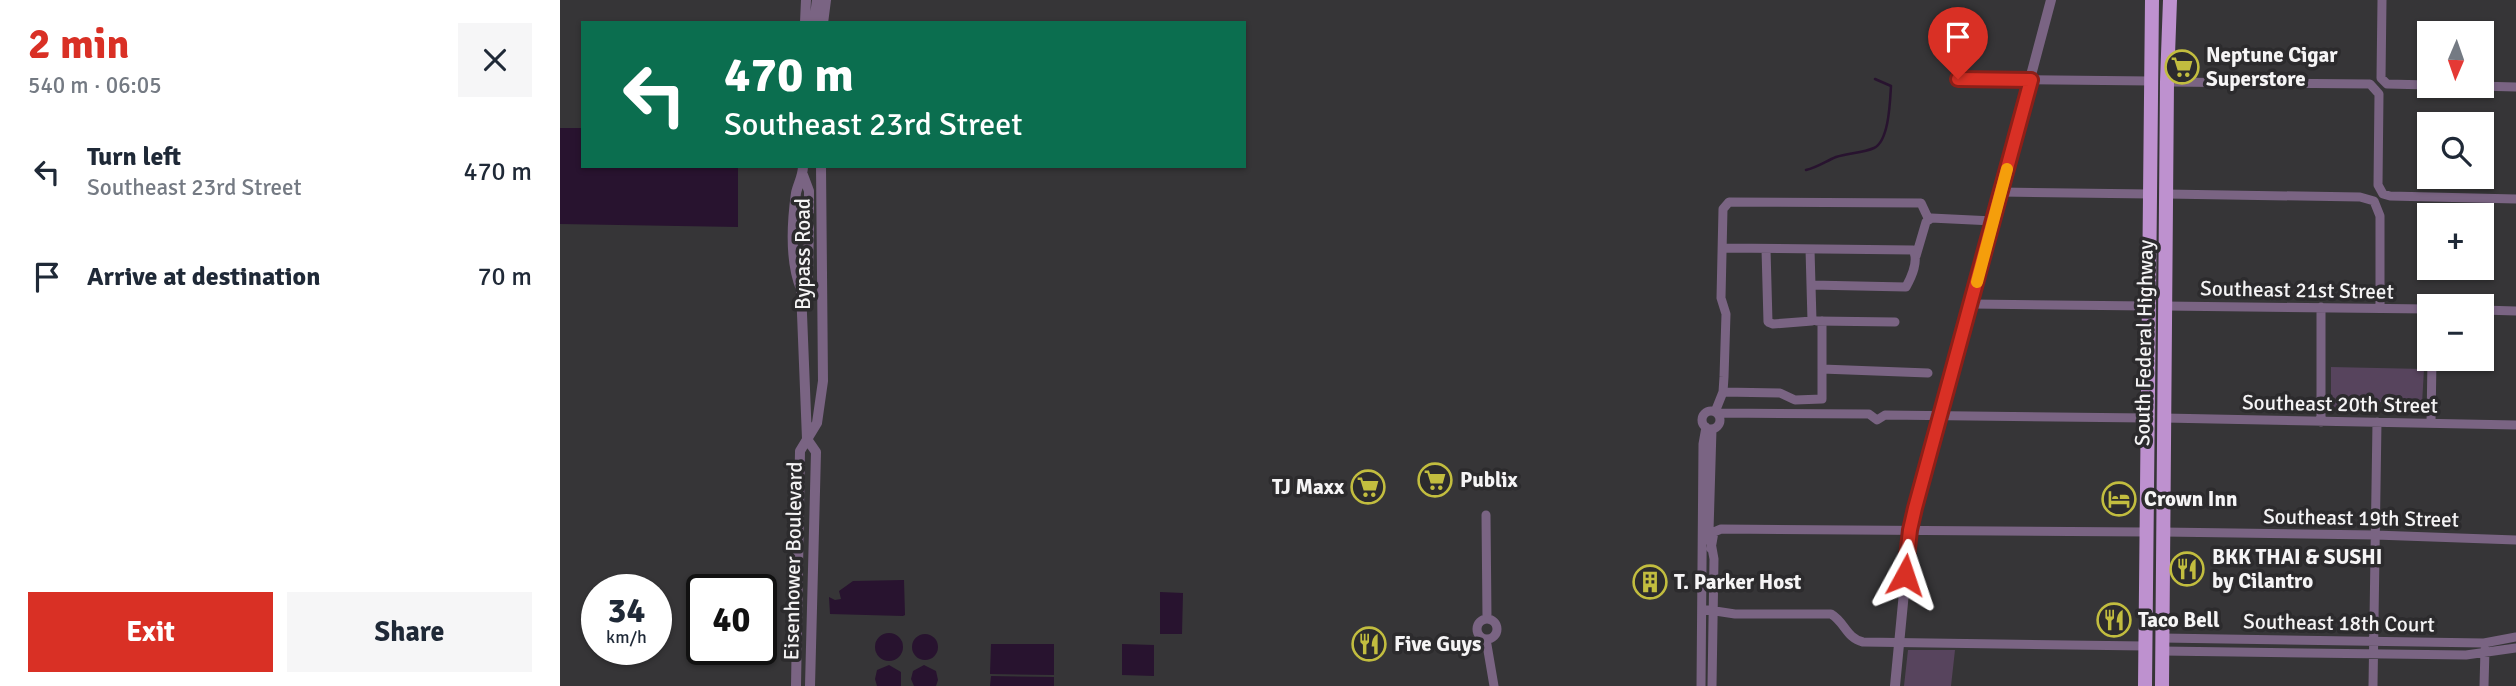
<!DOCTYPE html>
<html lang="en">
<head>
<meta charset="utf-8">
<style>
  :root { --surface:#fff; --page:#f6f6f7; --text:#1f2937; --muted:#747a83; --accent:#d93025 }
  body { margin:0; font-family:Signika,sans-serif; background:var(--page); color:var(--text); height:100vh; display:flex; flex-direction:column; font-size:26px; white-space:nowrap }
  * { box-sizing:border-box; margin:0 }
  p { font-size:23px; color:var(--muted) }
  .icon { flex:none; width:38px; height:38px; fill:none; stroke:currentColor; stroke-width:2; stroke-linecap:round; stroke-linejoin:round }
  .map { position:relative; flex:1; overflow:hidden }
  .panel { display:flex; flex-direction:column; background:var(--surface); width:560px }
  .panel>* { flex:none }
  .hud { position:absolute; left:21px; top:21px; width:665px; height:147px; border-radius:0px; box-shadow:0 2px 5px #0004; background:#0b6e4f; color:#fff; overflow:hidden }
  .needle { width:46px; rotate:182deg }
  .buttons { position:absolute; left:1857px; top:21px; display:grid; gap:14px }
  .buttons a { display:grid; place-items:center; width:77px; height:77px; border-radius:0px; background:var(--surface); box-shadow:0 2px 5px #0004; font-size:35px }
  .speed { position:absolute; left:21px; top:574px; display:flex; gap:14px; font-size:35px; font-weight:700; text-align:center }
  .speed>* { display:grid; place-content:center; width:91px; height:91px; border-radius:50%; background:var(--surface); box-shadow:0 2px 5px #0004; line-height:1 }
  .speed small { font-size:18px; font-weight:400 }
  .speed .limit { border:4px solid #111; border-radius:10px; background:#fff; color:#111 }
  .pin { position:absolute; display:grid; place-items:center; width:60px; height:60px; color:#fff; margin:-72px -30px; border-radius:50% 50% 50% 0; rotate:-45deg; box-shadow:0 0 7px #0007 }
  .pin .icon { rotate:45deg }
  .me { position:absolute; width:77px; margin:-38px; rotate:5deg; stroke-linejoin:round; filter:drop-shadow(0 0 5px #0008) }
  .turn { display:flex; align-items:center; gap:24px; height:147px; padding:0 28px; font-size:32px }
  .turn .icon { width:91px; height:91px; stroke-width:2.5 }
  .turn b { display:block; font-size:49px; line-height:60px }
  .round { display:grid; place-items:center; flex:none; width:74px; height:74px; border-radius:0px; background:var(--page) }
  .summary { display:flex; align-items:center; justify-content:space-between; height:119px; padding:0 28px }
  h1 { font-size:42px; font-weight:800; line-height:52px; color:var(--accent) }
  .primary-button { display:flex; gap:14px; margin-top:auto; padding:14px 28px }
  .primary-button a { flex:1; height:80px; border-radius:0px; background:var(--accent); color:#fff; font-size:28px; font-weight:800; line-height:80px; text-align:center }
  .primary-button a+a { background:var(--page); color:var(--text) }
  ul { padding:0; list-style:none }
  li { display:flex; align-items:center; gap:21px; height:105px; padding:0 28px }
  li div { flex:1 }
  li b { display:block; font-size:26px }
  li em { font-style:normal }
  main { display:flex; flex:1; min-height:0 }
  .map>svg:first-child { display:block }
  .green { fill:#57445d }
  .water { fill:#28132f }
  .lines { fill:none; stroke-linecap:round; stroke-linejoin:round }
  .stream { stroke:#28132f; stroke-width:2.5 }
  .minor { stroke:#7a6483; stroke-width:9 }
  .tertiary { stroke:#7a6483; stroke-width:10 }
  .primary { stroke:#be91cf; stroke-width:14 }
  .route-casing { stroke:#8d1f18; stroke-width:18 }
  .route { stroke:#d93025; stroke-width:12 }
  .slow { stroke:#f59e0b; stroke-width:12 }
  .labels { text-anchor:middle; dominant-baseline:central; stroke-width:7; stroke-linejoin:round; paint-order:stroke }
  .poi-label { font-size:21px; font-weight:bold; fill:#f5f4f5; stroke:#2c2b2d; text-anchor:start }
  .street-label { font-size:21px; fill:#f5f4f5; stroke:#2c2b2d }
</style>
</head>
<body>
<main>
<section class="panel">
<div class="summary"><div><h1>2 min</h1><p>540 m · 06:05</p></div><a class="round"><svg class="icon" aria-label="close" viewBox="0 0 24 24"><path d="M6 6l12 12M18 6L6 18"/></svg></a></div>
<ul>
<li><svg class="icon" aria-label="left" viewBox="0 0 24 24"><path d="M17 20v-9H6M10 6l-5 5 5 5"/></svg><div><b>Turn left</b><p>Southeast 23rd Street</p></div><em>470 m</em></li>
<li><svg class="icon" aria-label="arrive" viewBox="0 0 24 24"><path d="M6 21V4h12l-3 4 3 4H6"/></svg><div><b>Arrive at destination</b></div><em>70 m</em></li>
</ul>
<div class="primary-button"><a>Exit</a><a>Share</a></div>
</section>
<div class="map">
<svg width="1956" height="686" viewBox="0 0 1956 686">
  <rect width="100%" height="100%" fill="#363537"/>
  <path class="green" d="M1771,367L1864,369L1862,404L1855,410L1832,409L1824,402H1820L1811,410L1776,409L1771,402Z
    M1348,650H1395L1391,686H1344Z"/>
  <path class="water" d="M0,128H23V166H178V227L0,224Z
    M344,580L345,615L343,616L270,614L269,597L275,600L281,599L279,591L293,581Z
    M600,592L623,593L622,634H600Z
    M315 647a14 14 0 1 1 28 0a14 14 0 1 1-28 0Z
    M352 647a13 13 0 1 1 26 0a13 13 0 1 1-26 0Z
    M431,644H494V675L430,674Z
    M562,644L594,645V676L562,675Z
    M329,665L341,672V686H317L315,679L317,670Z
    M364,665L376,671L378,680L376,686H354L351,679L353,671Z
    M431,676L494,677V686H430Z"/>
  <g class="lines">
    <path class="stream" d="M1246,170C1258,167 1266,161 1276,157C1288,153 1303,153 1314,148C1329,141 1330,102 1331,86L1315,79"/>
    <path class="minor" d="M1822,0L1821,78L1827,84L1869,85
      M1398,79L1591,81
      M1607,82L1810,84L1819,94L1818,185L1823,194L1830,196L1956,199
      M1917,86L1956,87
      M1440,192L1590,194
      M1606,194L1800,197L1814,201L1820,216V308
      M1163,248L1353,250C1359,261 1352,276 1346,287L1251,285L1252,321L1213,324L1208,322L1206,249
      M1250,249L1251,285
      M1356,256L1366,222L1371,218L1433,221
      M1411,304L1588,306
      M1605,306L1869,309
      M1761,307V422
      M1922,310L1956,311
      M1257,321L1335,322
      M1262,369L1368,373
      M1163,392L1220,393L1235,400L1262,399V321
      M1142 420a9 9 0 1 1 18 0a9 9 0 1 1-18 0Z
      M1155,412L1163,392L1164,377L1166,314L1161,298L1163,209L1169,202L1361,203L1369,220
      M1157,413L1309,414L1317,420L1325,415L1587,418
      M1604,418L1956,425
      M1871,422L1872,359
      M1152,429L1149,531L1154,559L1152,686
      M926,515L927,618
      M1603,532L1815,535L1956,540
      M1151,549L1154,532L1161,529L1586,532
      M1142,609L1175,614H1271C1285,622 1286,638 1303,642L1585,646
      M917 629a10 10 0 1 1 20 0a10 10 0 1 1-20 0Z
      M1602,638L1924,643L1956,637
      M926,639L934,686
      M1602,651L1906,655L1956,648
      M1141,686L1143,444L1146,427
      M1813,686L1817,422
      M1924,686L1925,649"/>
    <path class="tertiary" d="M245,23L246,0
      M254,23L257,0
      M263,23L266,0
      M243,166C243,176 238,184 236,193C232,222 230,262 241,289L247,439L256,452L250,686
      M243,175L249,191V211
      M241,289L248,275L249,227
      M236,686L240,451L257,423L263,381L261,166
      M1335,686L1350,530L1491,0"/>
    <path class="primary" d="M1585,686L1592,0
      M1602,686L1607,82L1610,0"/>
  </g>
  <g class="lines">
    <defs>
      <path id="route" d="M1345,575L1350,530L1355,508L1471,80L1398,79"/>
    </defs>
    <use href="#route" class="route-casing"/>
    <use href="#route" class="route"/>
    <path class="slow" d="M1417,282L1447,169"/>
  </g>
  <defs>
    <symbol id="supermarket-ring" viewBox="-11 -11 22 22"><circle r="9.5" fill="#2c2b2d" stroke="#c2bd3f" stroke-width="1.5"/><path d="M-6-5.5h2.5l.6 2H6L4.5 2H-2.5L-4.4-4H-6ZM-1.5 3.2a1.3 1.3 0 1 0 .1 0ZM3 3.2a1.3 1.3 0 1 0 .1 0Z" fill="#c2bd3f"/></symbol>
    <symbol id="hotel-ring" viewBox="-11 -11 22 22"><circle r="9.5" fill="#2c2b2d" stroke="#c2bd3f" stroke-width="1.5"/><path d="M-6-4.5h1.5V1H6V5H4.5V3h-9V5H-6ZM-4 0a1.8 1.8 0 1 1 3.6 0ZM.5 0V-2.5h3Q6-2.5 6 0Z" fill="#c2bd3f"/></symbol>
    <symbol id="restaurant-ring" viewBox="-11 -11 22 22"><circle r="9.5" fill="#2c2b2d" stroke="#c2bd3f" stroke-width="1.5"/><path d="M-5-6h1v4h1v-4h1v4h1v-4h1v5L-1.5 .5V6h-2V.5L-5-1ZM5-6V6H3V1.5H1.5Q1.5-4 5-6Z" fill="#c2bd3f"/></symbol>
    <symbol id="building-ring" viewBox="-11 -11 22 22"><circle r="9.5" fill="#2c2b2d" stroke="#c2bd3f" stroke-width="1.5"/><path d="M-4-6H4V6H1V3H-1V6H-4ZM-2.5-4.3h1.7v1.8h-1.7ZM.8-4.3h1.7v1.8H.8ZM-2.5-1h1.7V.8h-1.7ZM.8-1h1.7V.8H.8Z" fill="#c2bd3f"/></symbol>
  </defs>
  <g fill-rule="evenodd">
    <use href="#supermarket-ring" x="1603" y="48" width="38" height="38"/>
    <use href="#supermarket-ring" x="856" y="461" width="38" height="38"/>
    <use href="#supermarket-ring" x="789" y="468" width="38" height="38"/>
    <use href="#hotel-ring" x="1540" y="480" width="38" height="38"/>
    <use href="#restaurant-ring" x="1608" y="550" width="38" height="38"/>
    <use href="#building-ring" x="1071" y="563" width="38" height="38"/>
    <use href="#restaurant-ring" x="1535" y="601" width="38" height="38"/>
    <use href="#restaurant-ring" x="790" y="625" width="38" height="38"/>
  </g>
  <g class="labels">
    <g class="poi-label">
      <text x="1646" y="55">Neptune Cigar<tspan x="1646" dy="24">Superstore</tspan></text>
      <text x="900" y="480">Publix</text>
      <text x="784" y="487" text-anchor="end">TJ Maxx</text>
      <text x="1584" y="499">Crown Inn</text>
      <text x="1652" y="557">BKK THAI &amp; SUSHI<tspan x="1652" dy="24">by Cilantro</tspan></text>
      <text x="1114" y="582">T. Parker Host</text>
      <text x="1578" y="620">Taco Bell</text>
      <text x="834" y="644">Five Guys</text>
    </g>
    <g class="street-label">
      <text transform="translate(243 254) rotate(-90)">Bypass Road</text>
      <text transform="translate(1737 290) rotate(1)">Southeast 21st Street</text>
      <text transform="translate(1584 343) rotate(-89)">South Federal Highway</text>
      <text transform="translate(1780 404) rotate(1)">Southeast 20th Street</text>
      <text transform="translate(1801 518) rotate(1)">Southeast 19th Street</text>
      <text transform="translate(233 561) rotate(-89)">Eisenhower Boulevard</text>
      <text transform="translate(1779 623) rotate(1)">Southeast 18th Court</text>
    </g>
  </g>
</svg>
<div class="buttons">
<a><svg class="needle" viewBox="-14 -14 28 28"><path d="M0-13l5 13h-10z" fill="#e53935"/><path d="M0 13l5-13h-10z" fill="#747a83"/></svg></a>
<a><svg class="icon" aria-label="search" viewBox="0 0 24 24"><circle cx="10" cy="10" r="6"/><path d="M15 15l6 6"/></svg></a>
<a>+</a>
<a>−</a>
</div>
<div class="speed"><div>34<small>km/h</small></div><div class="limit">40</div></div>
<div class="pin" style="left:1398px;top:79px;background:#d93025"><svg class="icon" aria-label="arrive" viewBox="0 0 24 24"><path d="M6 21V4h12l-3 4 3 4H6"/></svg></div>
<svg class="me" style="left:1345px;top:575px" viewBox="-20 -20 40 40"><path d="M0-17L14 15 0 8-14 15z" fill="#d93025" stroke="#fff" stroke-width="4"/></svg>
<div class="hud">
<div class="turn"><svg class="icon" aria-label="left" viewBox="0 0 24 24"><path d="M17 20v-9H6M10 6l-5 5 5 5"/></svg><div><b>470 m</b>Southeast 23rd Street</div></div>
</div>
</div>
</main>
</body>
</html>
